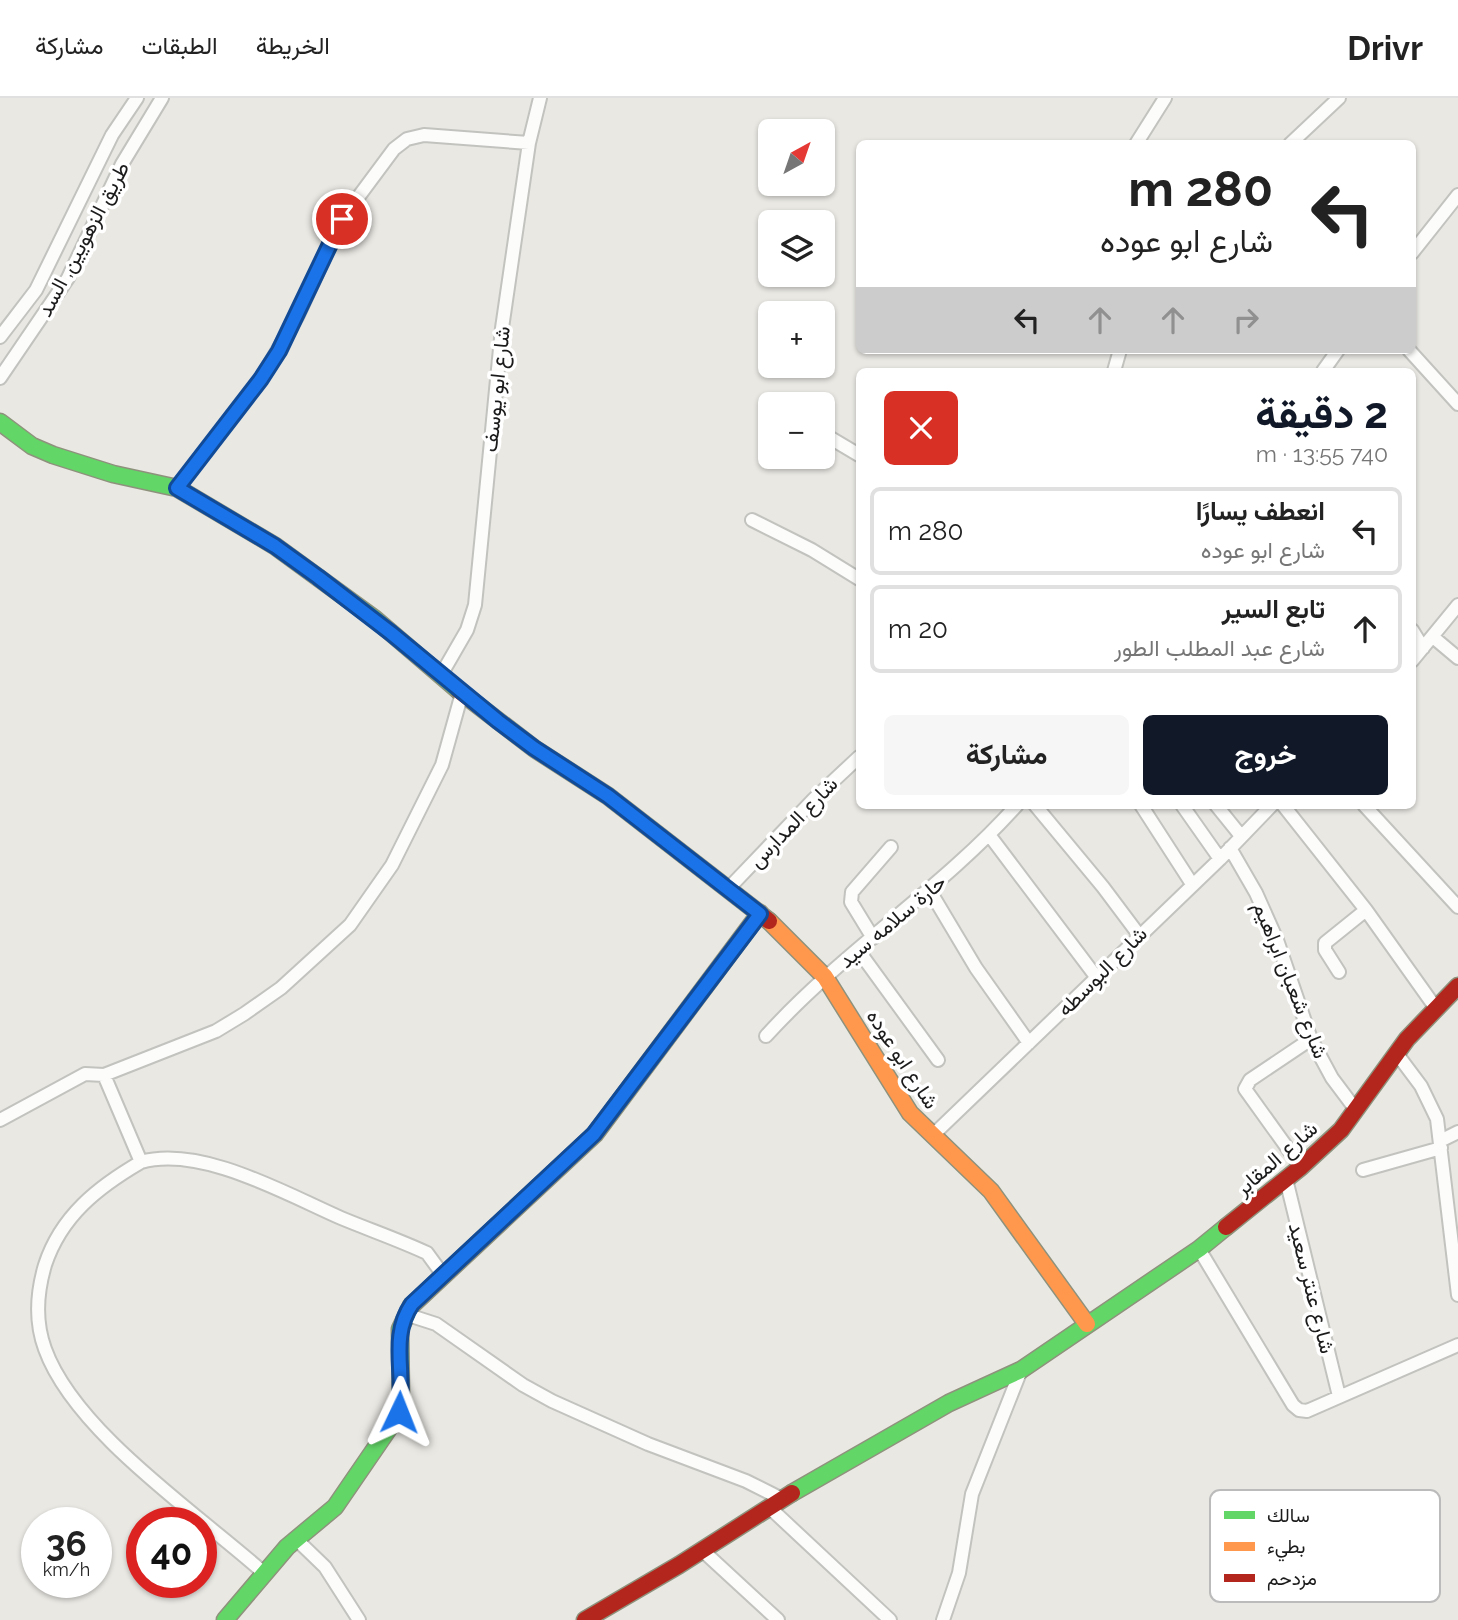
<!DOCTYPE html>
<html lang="ar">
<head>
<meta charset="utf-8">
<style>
  :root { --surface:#fff; --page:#f6f6f6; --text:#222; --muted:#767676; --line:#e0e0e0; --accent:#111827 }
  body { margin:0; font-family:Raleway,Vazirmatn,sans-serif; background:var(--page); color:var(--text); direction:rtl; height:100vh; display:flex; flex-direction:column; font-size:26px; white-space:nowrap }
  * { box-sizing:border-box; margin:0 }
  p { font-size:23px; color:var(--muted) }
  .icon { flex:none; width:38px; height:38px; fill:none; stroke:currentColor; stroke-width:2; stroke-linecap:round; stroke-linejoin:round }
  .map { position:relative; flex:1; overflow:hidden; direction:ltr }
  .sheet { position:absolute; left:856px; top:270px; width:560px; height:441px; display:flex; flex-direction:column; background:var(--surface); border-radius:10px; box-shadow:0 2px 5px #0004; direction:rtl }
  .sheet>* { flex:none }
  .guide { position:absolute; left:856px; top:42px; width:560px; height:214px; border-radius:10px; box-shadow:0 2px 5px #0004; direction:rtl; background:#fff; color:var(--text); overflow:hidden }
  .needle { width:46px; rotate:40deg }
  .buttons { position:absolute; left:758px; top:21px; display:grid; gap:14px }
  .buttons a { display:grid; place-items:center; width:77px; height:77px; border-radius:10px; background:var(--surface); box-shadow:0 2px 5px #0004; font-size:35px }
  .speed { position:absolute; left:21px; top:1409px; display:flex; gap:14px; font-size:35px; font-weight:700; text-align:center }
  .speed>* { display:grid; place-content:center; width:91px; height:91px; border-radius:50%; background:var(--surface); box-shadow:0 2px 5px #0004; line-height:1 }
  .speed small { font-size:18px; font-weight:400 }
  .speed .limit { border:10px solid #d22; background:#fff; color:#111 }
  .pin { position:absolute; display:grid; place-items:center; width:60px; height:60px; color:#fff; margin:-30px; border:4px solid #fff; border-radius:50%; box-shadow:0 2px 7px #0007 }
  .me { position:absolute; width:77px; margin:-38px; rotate:2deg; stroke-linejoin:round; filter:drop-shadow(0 0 5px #0008) }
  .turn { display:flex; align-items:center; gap:24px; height:147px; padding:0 28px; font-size:32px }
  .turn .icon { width:91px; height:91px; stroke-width:2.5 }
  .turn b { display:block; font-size:49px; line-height:60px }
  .lanes { display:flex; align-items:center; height:66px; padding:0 28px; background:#0003; justify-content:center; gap:35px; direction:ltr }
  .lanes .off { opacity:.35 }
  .round { display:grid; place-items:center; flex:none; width:74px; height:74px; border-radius:10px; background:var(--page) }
  .head { display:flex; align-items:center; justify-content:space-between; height:119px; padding:0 28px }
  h1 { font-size:42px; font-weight:700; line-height:52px; color:var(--accent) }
  .cta { display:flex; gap:14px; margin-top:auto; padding:14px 28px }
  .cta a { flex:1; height:80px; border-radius:10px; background:var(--accent); color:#fff; font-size:28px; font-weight:700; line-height:80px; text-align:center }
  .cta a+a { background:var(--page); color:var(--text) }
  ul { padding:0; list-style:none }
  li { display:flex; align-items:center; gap:21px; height:88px; margin:0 14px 10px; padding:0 14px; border:4px solid var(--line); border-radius:10px }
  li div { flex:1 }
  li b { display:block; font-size:26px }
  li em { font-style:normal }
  header { display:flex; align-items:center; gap:42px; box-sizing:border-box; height:98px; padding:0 35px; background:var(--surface); border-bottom:2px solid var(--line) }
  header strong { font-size:33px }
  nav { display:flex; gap:38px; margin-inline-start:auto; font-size:24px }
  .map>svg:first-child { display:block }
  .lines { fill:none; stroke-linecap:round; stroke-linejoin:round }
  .street-casing { stroke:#c2c2bf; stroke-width:16 }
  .fast-casing { stroke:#8e927c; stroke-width:19 }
  .slow-casing { stroke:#8e927c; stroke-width:19 }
  .jam-casing { stroke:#8e927c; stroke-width:19 }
  .street { stroke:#fcfcfb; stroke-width:12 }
  .fast { stroke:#63d668; stroke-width:16 }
  .slow { stroke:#ff974d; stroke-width:16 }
  .jam { stroke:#b3261e; stroke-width:16 }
  .route-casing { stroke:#114b97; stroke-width:18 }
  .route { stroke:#1a73e8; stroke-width:12 }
  .labels { text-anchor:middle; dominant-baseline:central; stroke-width:7; stroke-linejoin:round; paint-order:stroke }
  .street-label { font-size:21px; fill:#1b1b1b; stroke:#fff }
  .key { fill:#fff; stroke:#bbb; stroke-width:2 }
  .key-label { font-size:19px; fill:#1b1b1b }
</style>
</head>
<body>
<header>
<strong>Drivr</strong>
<nav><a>الخريطة</a><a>الطبقات</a><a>مشاركة</a></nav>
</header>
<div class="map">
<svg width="1458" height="1522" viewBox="0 0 1458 1522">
  <rect width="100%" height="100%" fill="#e9e8e3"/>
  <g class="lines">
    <defs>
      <path id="street" d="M1136,46L1165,0
        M1290,46L1339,0
        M1412,155L1458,97
        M0,239L36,192L112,37L137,0
        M1409,252L1458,306
        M1114,273L1120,252
        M1323,273L1338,252
        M0,280L68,180L122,66L162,0
        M822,335L859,357
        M177,390L261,281L298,217L342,121L394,51L407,41L424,37L529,45
        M752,422L812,452L859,481
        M1412,532L1423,550
        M1433,539L1458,560
        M1412,563L1458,507
        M441,577L467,532L475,507L502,230L529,45L540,0
        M1035,707L1103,789L1139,837
        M1141,707L1192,786
        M1182,707L1220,761
        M1216,707L1241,738
        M1283,707L1366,812L1435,909
        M1364,707L1458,809
        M990,738L1097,880
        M1230,750L1256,795L1277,842L1311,941L1332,980L1356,1012
        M729,790L814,701L859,659
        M930,793L976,870L1029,945
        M873,840L851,804L852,794L891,749
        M858,852L938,962
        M1339,874L1325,852V845L1366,812
        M766,938C843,853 941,792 1017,707
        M1397,956L1421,988L1437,1021L1458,1197
        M104,977L141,1064C98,1089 61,1118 45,1167C37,1194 35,1224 45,1251C75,1334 198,1416 264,1475
        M0,1022L85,976L104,977L216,933L244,916L281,890L350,827L392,767L442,667L462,595
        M932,1038L1220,761L1272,707
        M1440,1043L1458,1034
        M141,1064C201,1047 286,1096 341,1120C370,1132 399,1142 427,1155L443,1177
        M1301,1069L1245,991L1250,982L1311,941
        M1363,1072L1441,1050
        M1286,1081L1339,1298
        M1199,1151L1293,1307L1299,1312L1307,1313L1458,1247
        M405,1216L436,1226L523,1287L552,1303L648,1346L746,1383L782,1401
        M769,1409L890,1522
        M296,1441L325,1469L359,1522
        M702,1452L778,1522
        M943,1522L959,1475L972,1396L1021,1272"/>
      <path id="fast" d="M0,324L32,348L53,357L113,376L177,390L275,448L375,521L458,592
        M792,1395L949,1305L1021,1272L1199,1151L1226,1129
        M225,1522L287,1449L335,1409L394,1323L401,1304L400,1231L411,1208"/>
      <path id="slow" d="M769,823L825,879L910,1015L991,1093L1087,1226
        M411,1208L595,1036L760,815"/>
      <path id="jam" d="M458,592L535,651L608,698L769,823
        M1226,1129L1301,1069L1341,1032L1407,941L1458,888
        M585,1522L679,1467L792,1395"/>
    </defs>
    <use href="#street" class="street-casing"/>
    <use href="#fast" class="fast-casing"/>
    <use href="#slow" class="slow-casing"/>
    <use href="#jam" class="jam-casing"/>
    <use href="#street" class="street"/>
    <use href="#fast" class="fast"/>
    <use href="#slow" class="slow"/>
    <use href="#jam" class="jam"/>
  </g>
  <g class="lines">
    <defs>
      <path id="route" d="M342,121L279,253L261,281L177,390L275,448L318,479L391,535L498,623L534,650L608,698L760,816L594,1036L412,1206C389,1239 406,1277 399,1314"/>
    </defs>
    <use href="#route" class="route-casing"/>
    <use href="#route" class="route"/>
  </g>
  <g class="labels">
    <g class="street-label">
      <text transform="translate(83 141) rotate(-62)">طريق الزهويين, السد</text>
      <text transform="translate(496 291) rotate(-84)">شارع ابو يوسف</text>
      <text transform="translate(793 724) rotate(-46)">شارع المدارس</text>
      <text transform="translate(892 823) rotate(-40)">حارة سلامه سيد</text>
      <text transform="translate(1102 873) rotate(-45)">شارع البوسطه</text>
      <text transform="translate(1291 882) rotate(68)">شارع شعبان ابراهيم</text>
      <text transform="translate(903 961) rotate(57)">شارع ابو عوده</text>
      <text transform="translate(1276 1060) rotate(-41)">شارع المقابر</text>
      <text transform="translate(1312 1190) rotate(76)">شارع عنتر سعيد</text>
    </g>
  </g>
  <rect x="1210" y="1392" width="230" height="112" rx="10" class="key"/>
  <rect x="1224" y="1413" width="31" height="8" fill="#63d668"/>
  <rect x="1224" y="1444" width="31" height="9" fill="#ff974d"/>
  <rect x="1224" y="1476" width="31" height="8" fill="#b3261e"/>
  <g class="key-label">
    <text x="1267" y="1424">سالك</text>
    <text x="1267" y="1455">بطيء</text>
    <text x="1267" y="1487">مزدحم</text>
  </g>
</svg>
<div class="buttons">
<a><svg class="needle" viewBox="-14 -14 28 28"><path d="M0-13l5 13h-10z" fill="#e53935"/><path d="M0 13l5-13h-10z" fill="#767676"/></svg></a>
<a><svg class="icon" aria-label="layers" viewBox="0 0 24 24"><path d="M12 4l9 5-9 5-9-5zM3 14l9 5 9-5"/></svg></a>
<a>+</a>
<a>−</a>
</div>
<div class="speed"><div>36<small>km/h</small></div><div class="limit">40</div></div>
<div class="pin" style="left:342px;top:121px;background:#d93025"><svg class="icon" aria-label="arrive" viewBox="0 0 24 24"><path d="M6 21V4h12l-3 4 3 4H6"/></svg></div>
<svg class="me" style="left:399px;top:1314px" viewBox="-20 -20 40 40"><path d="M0-17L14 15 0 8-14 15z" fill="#1a73e8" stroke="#fff" stroke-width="4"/></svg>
<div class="guide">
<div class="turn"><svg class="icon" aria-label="left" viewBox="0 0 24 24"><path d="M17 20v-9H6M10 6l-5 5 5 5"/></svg><div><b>280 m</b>شارع ابو عوده</div></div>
<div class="lanes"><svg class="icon" aria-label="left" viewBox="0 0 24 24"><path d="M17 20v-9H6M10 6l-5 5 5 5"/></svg><svg class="icon off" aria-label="ahead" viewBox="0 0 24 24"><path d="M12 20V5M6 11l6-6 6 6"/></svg><svg class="icon off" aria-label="ahead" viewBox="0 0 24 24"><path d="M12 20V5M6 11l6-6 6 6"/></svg><svg class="icon off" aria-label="right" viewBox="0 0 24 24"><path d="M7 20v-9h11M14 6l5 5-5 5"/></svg></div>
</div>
<section class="sheet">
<div class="head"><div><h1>2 دقيقة</h1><p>740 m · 13:55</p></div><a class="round" style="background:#d93025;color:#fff"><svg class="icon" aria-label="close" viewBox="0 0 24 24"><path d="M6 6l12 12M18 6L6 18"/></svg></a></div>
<ul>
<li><svg class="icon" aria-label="left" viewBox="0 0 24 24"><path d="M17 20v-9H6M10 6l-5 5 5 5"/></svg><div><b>انعطف يسارًا</b><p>شارع ابو عوده</p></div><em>280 m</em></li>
<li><svg class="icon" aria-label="ahead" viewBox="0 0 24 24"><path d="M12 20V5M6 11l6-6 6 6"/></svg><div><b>تابع السير</b><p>شارع عبد المطلب الطور</p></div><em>20 m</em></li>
</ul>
<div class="cta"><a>خروج</a><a>مشاركة</a></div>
</section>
</div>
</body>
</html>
